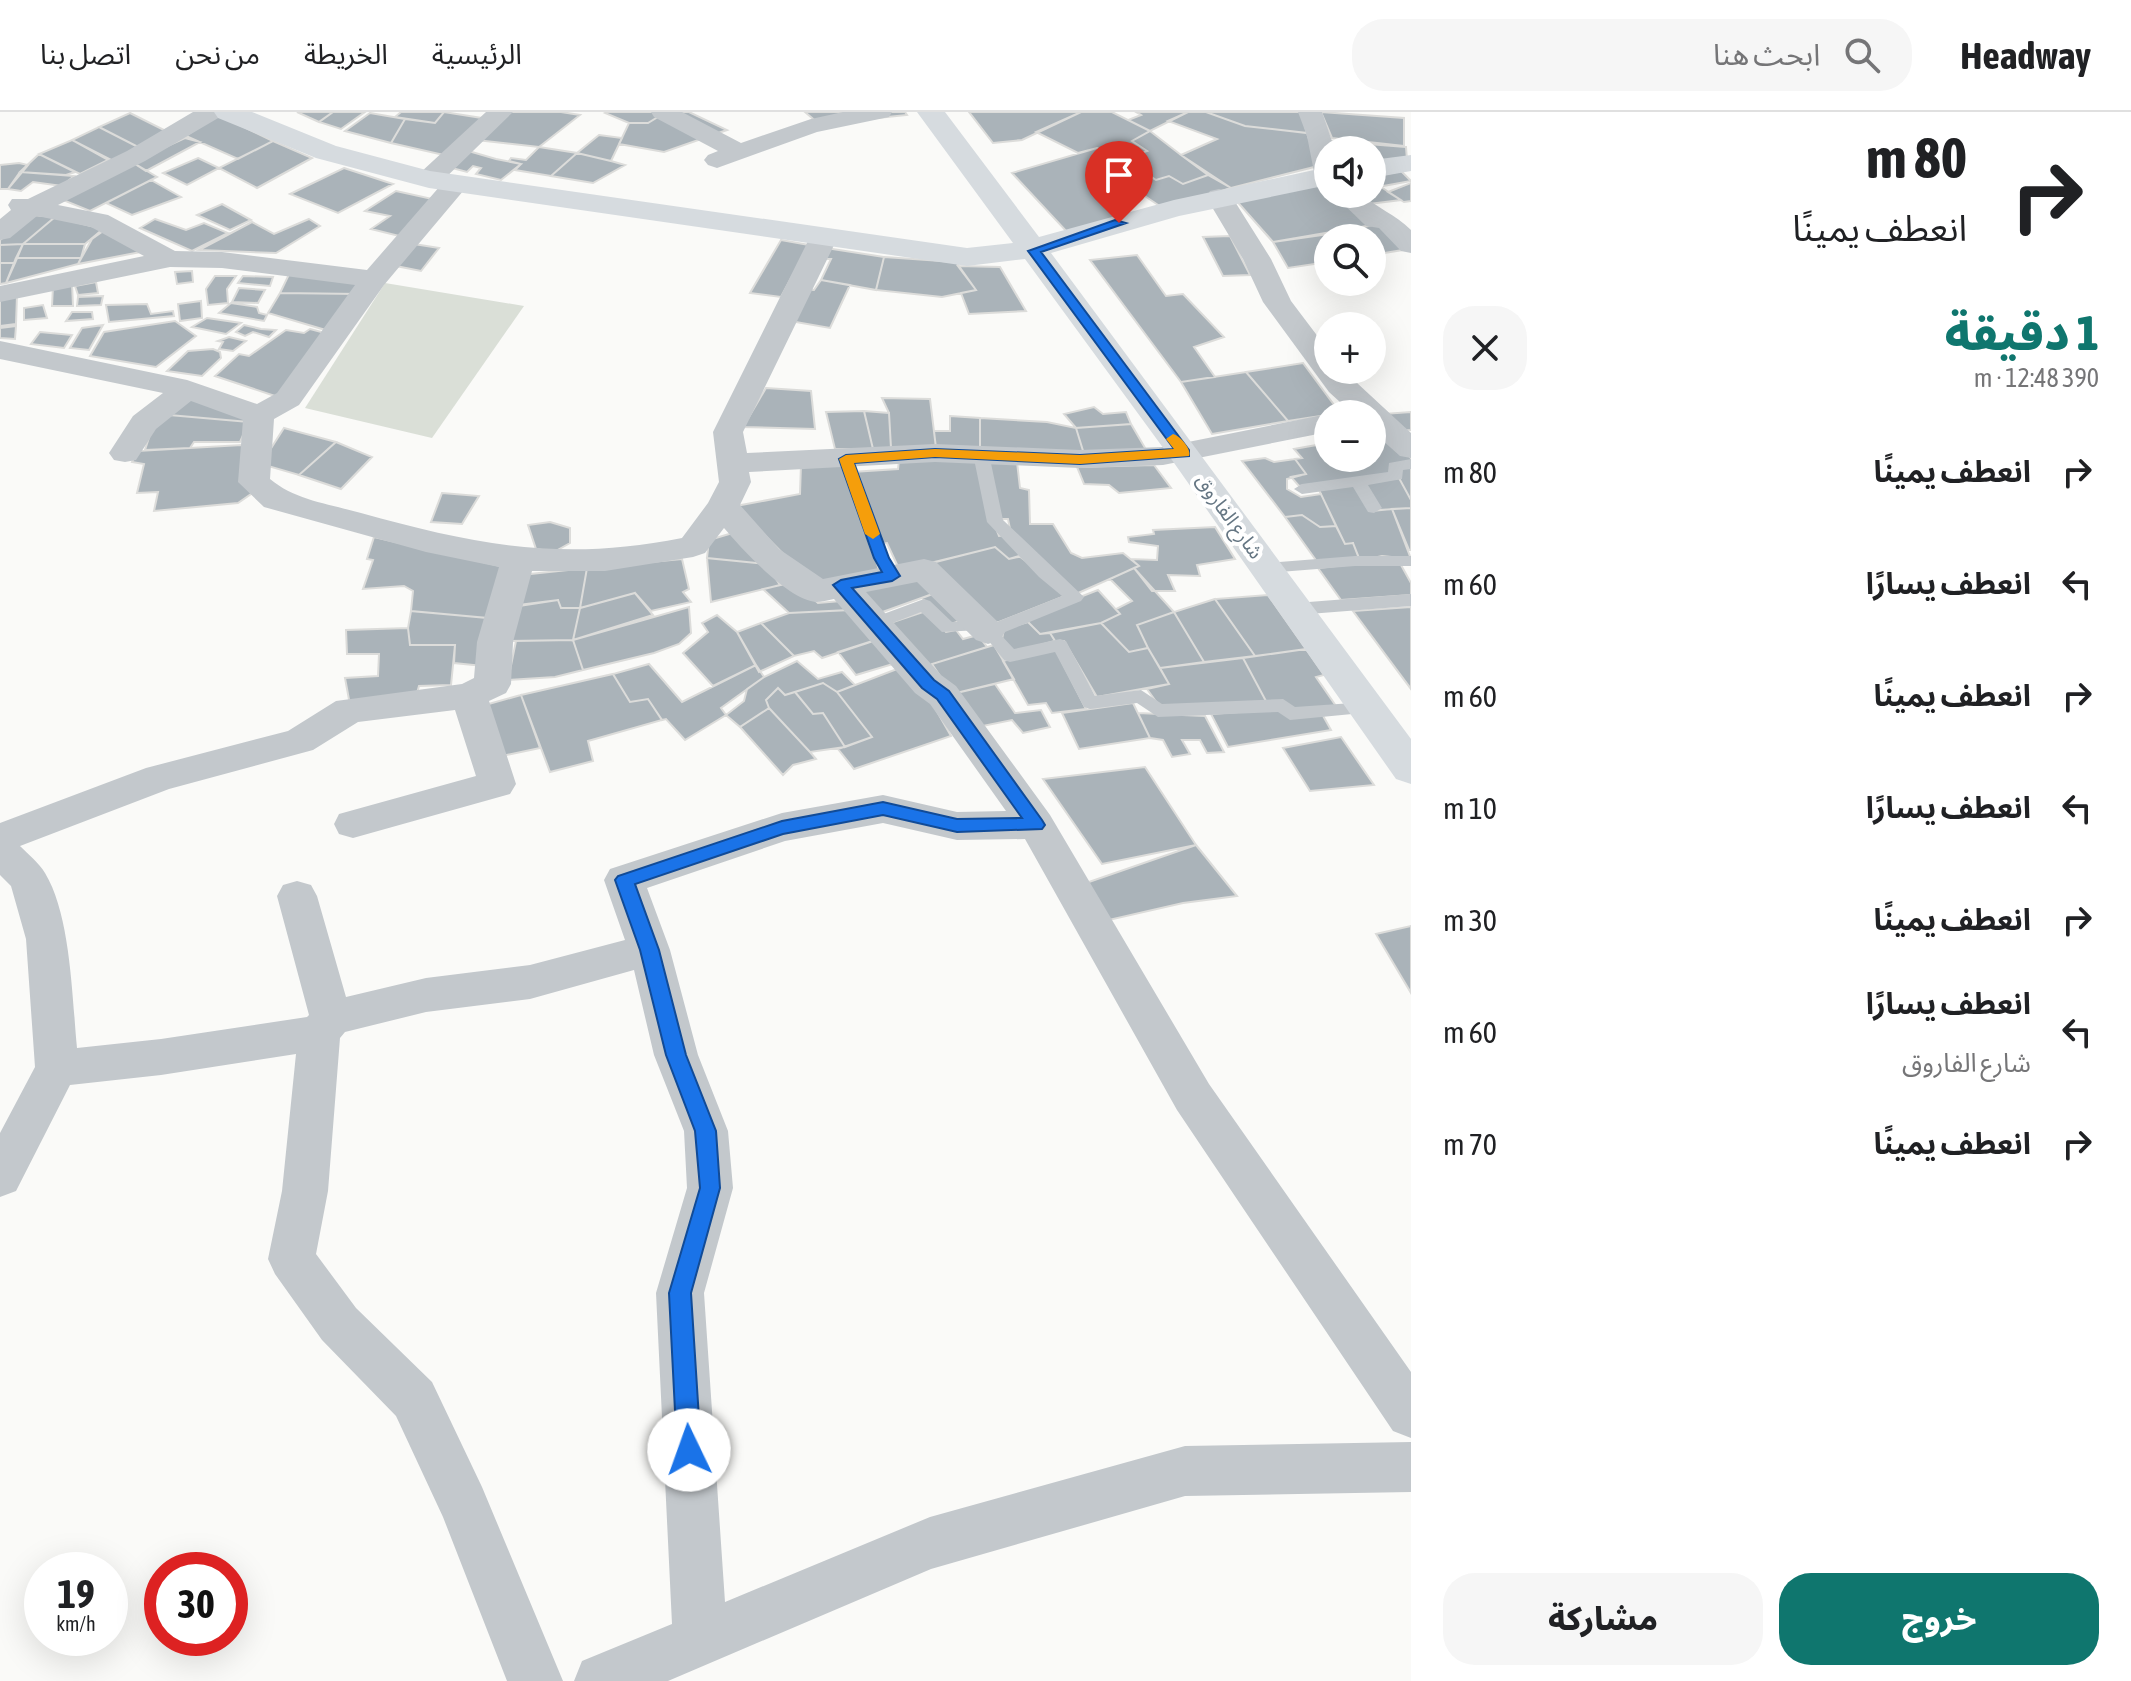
<!DOCTYPE html>
<html lang="ar">
<head>
<meta charset="utf-8">
<style>
  :root { --surface:#fff; --page:#f6f6f6; --text:#202124; --muted:#757577; --line:#e0e0e0; --accent:#0f766e }
  body { margin:0; font-family:"Asap Condensed","Noto Sans Arabic",sans-serif; background:var(--page); color:var(--text); direction:rtl; height:100vh; display:flex; flex-direction:column; font-size:30px; white-space:nowrap }
  * { box-sizing:border-box; margin:0 }
  p { font-size:26px; color:var(--muted) }
  .icon { flex:none; width:44px; height:44px; fill:none; stroke:currentColor; stroke-width:2; stroke-linecap:round; stroke-linejoin:round }
  .map { position:relative; flex:1; overflow:hidden; direction:ltr }
  .details { display:flex; flex-direction:column; background:var(--surface); width:720px }
  .details>* { flex:none }
  .banner { background:#fff; color:var(--text); overflow:hidden }
  .controls { position:absolute; left:1314px; top:24px; display:grid; gap:16px }
  .controls a { display:grid; place-items:center; width:72px; height:72px; border-radius:50%; background:var(--surface); box-shadow:0 8px 32px #0002; font-size:40px }
  .speed { position:absolute; left:24px; top:1440px; display:flex; gap:16px; font-size:40px; font-weight:700; text-align:center }
  .speed>* { display:grid; place-content:center; width:104px; height:104px; border-radius:50%; background:var(--surface); box-shadow:0 8px 32px #0002; line-height:1 }
  .speed small { font-size:20px; font-weight:400 }
  .speed .limit { border:12px solid #d22; background:#fff; color:#111 }
  .pin { position:absolute; display:grid; place-items:center; width:68px; height:68px; color:#fff; margin:-82px -34px; border-radius:50% 50% 50% 0; rotate:-45deg; box-shadow:0 0 8px #0007 }
  .pin .icon { rotate:45deg }
  .me { position:absolute; width:88px; margin:-44px; rotate:357deg; stroke-linejoin:round; filter:drop-shadow(0 0 6px #0008) }
  .turn { display:flex; align-items:center; gap:28px; height:168px; padding:0 32px; font-size:36px }
  .turn .icon { width:104px; height:104px; stroke-width:2.5 }
  .turn b { display:block; font-size:56px; line-height:68px }
  .round { display:grid; place-items:center; flex:none; width:84px; height:84px; border-radius:32px; background:var(--page) }
  .summary { display:flex; align-items:center; justify-content:space-between; height:136px; padding:0 32px }
  h1 { font-size:48px; font-weight:800; line-height:60px; color:var(--accent) }
  .cta { display:flex; gap:16px; margin-top:auto; padding:16px 32px }
  .cta a { flex:1; height:92px; border-radius:32px; background:var(--accent); color:#fff; font-size:32px; font-weight:800; line-height:92px; text-align:center }
  .cta a+a { background:var(--page); color:var(--text) }
  ul { padding:0; list-style:none }
  li { display:flex; align-items:center; gap:24px; height:112px; padding:0 32px }
  li div { flex:1 }
  li b { display:block; font-size:30px }
  li em { font-style:normal }
  header { display:flex; align-items:center; gap:48px; box-sizing:border-box; height:112px; padding:0 40px; background:var(--surface); border-bottom:2px solid var(--line) }
  header strong { font-size:38px }
  nav { display:flex; gap:44px; margin-inline-start:auto; font-size:28px }
  .search { width:560px; height:72px; background:var(--page); display:flex; align-items:center; gap:20px; box-sizing:border-box; padding:0 28px; border-radius:32px; color:var(--muted); font-size:30px }
  main { display:flex; flex:1; min-height:0 }
  .map>svg:first-child { display:block }
  .green { fill:#dadfd7 }
  .building { fill:#aab3b9; stroke:#dcdcda; stroke-width:2 }
  .lines { fill:none; stroke-linecap:round; stroke-linejoin:round }
  .service { fill:#c3c8cc; fill-rule:evenodd }
  .minor { fill:#c3c8cc; fill-rule:evenodd }
  .secondary { fill:#d6dbdf; fill-rule:evenodd }
  .route { fill:#1a73e8; stroke:#114b97; stroke-width:2 }
  .slow { fill:#f59e0b }
  .labels { text-anchor:middle; dominant-baseline:central; stroke-width:8; stroke-linejoin:round; paint-order:stroke }
  .far-street-label { font-size:20px; fill:#657683; stroke:#fff }
</style>
</head>
<body>
<header>
<strong>Headway</strong>
<div class="search"><svg class="icon" aria-label="search" viewBox="0 0 24 24"><circle cx="10" cy="10" r="6"/><path d="M15 15l6 6"/></svg>ابحث هنا</div>
<nav><a>الرئيسية</a><a>الخريطة</a><a>من نحن</a><a>اتصل بنا</a></nav>
</header>
<main>
<section class="details">
<div class="banner">
<div class="turn"><svg class="icon" aria-label="right" viewBox="0 0 24 24"><path d="M7 20v-9h11M14 6l5 5-5 5"/></svg><div><b>80 m</b>انعطف يمينًا</div></div>
</div>
<div class="summary"><div><h1>1 دقيقة</h1><p>390 m · 12:48</p></div><a class="round"><svg class="icon" aria-label="close" viewBox="0 0 24 24"><path d="M6 6l12 12M18 6L6 18"/></svg></a></div>
<ul>
<li><svg class="icon" aria-label="right" viewBox="0 0 24 24"><path d="M7 20v-9h11M14 6l5 5-5 5"/></svg><div><b>انعطف يمينًا</b></div><em>80 m</em></li>
<li><svg class="icon" aria-label="left" viewBox="0 0 24 24"><path d="M17 20v-9H6M10 6l-5 5 5 5"/></svg><div><b>انعطف يسارًا</b></div><em>60 m</em></li>
<li><svg class="icon" aria-label="right" viewBox="0 0 24 24"><path d="M7 20v-9h11M14 6l5 5-5 5"/></svg><div><b>انعطف يمينًا</b></div><em>60 m</em></li>
<li><svg class="icon" aria-label="left" viewBox="0 0 24 24"><path d="M17 20v-9H6M10 6l-5 5 5 5"/></svg><div><b>انعطف يسارًا</b></div><em>10 m</em></li>
<li><svg class="icon" aria-label="right" viewBox="0 0 24 24"><path d="M7 20v-9h11M14 6l5 5-5 5"/></svg><div><b>انعطف يمينًا</b></div><em>30 m</em></li>
<li><svg class="icon" aria-label="left" viewBox="0 0 24 24"><path d="M17 20v-9H6M10 6l-5 5 5 5"/></svg><div><b>انعطف يسارًا</b><p>شارع الفاروق</p></div><em>60 m</em></li>
<li><svg class="icon" aria-label="right" viewBox="0 0 24 24"><path d="M7 20v-9h11M14 6l5 5-5 5"/></svg><div><b>انعطف يمينًا</b></div><em>70 m</em></li>
</ul>
<div class="cta"><a>خروج</a><a>مشاركة</a></div>
</section>
<div class="map">
<svg width="1411" height="1569" viewBox="0 0 1411 1569">
  <rect width="100%" height="100%" fill="#fafaf8"/>
  <path class="green" d="M385,171L524,194L432,326L305,296Z"/>
  <path class="building" d="M297,0H333L319,10Z
    M333,0H365L341,17L319,10Z
    M401,0H444L435,11L395,5Z
    M444,0L488,7L448,44L391,31L405,7L435,11Z
    M506,0H561L580,3L539,35L476,28Z
    M607,0H666L648,11H629L605,1Z
    M666,0H689L727,18L664,40L619,32L629,11H648Z
    M805,0H905L907,3L819,12Z
    M969,0H1081L1022,28L993,31Z
    M1081,0H1112L1150,19L1132,29L1147,39L1122,48L1097,36L1078,41L1036,20Z
    M1136,0H1188L1150,19L1128,8L1141,3Z
    M1188,0H1206L1245,14L1307,21L1318,54L1231,76L1181,43L1217,27L1168,9Z
    M1206,0H1301L1307,21L1245,14Z
    M1321,0L1404,6V34L1332,26Z
    M130,1L170,21L140,36L99,15Z
    M370,1L405,7L391,31L345,19Z
    M217,2L273,29L238,47L186,24Z
    M99,15L140,36L113,49L72,28Z
    M1150,19L1181,43L1208,63L1183,72L1169,64L1156,68L1122,48L1147,39L1132,29Z
    M599,23L622,26L611,49L577,41Z
    M185,26L200,30L146,59L132,50Z
    M72,28L108,48L80,62L39,42Z
    M273,29L312,46L257,76L219,56Z
    M1329,29L1406,35L1407,48L1372,53V38H1332Z
    M539,35L577,41L551,64L515,58L521,52L509,49L511,46L526,48Z
    M1097,36L1150,64L1099,85L1126,105L1067,120L1012,61Z
    M465,38L496,47L521,52L501,68L476,62L481,56L473,54L467,60L448,55Z
    M577,41L611,49L625,53L593,71L551,64Z
    M39,42L75,60L66,63L20,60Z
    M198,46L219,56L187,73L163,61Z
    M132,50L157,65L90,99L58,86Z
    M19,51L28,53L8,77H0V53Z
    M344,56L393,72L338,101L290,82Z
    M1401,59L1411,69L1372,76V65Z
    M20,60L74,64L62,74L33,70L21,79L8,77Z
    M1208,63L1231,76L1164,97L1130,74L1150,64L1156,68L1169,64L1183,72Z
    M151,68L181,85L132,103L106,91Z
    M1411,71V89L1404,90L1388,80Z
    M1299,72L1328,74V82H1339L1372,113L1273,130L1233,85Z
    M1381,75L1401,88L1369,92L1354,82H1372V76Z
    M396,79L437,88L403,125L371,117L390,104L365,99Z
    M222,92L251,108L230,118L197,103Z
    M33,103L55,105L23,132L0,133V128Z
    M55,105L103,117L85,132H23Z
    M155,107L186,118L204,111L228,121L192,139L140,116Z
    M309,107L320,114L276,141L199,138L252,110L274,122Z
    M1385,110L1409,137L1372,143V126H1350L1343,120Z
    M106,117L151,138L78,152L92,127Z
    M1343,120L1350,126H1328V150L1288,156L1273,130Z
    M1230,124L1250,163L1223,164L1203,125Z
    M781,128L809,133L781,185L750,181Z
    M23,132H85L81,146H16Z
    M23,132L15,151H0V133Z
    M414,132L439,136L421,159L396,154Z
    M826,136L884,145L876,178L821,168L831,147H822Z
    M1137,143L1166,184L1183,182L1224,225L1194,235L1215,265L1181,270L1090,148Z
    M884,145L956,150L976,178L942,185L876,178Z
    M16,146H81L78,152L6,171Z
    M0,151H15L6,171L0,172Z
    M293,154L369,162L358,182L280,181Z
    M958,154L1000,155L1026,199L969,202L961,181L976,178Z
    M192,159L193,170L177,172L175,160Z
    M215,164H236L227,177L228,191L208,193L206,177Z
    M243,164L273,165L270,174L238,171Z
    M821,168L850,173L830,216L790,209L804,177L814,178Z
    M96,170L98,181L78,183L75,174Z
    M72,171L73,194H52L53,174Z
    M239,176L265,178L258,191L232,190Z
    M280,181L358,182L329,219L268,201Z
    M17,183L16,212L0,214V188Z
    M103,184L101,193L77,194L78,185Z
    M201,189L202,206L180,209L178,192Z
    M231,191L257,195L259,201L267,203L264,209L219,201Z
    M147,192L151,202L173,199L174,204L109,210L106,193Z
    M43,193L47,206L24,208V196Z
    M72,200H92L93,207L66,209Z
    M207,206L241,211L226,222L192,215Z
    M175,209L196,224L156,255L90,244L104,220Z
    M103,213L89,238L70,236L82,216Z
    M244,213L261,217L276,218L269,225L253,220L245,224L236,220Z
    M16,214L15,227L0,226V216Z
    M310,217L329,222L281,286L215,264L239,242L249,244L286,218L304,221Z
    M40,220L72,223L64,236L31,232Z
    M229,225L246,229L233,239L219,237L223,230L218,229Z
    M213,237L220,240L221,246L202,264L167,259L188,239Z
    M1303,251L1340,301L1288,309L1246,260Z
    M1246,260L1288,309L1212,322L1181,270Z
    M196,276L249,310L169,303Z
    M766,276L811,279L815,317L743,315Z
    M882,286L930,287L936,336H891L889,301Z
    M1094,295L1103,302L1126,300L1131,312L1076,316L1064,302Z
    M864,299L873,337H835L826,300Z
    M864,299L889,301L891,336L873,337Z
    M1411,300V318L1399,319L1383,302Z
    M169,303L249,310L240,330H194L190,336L145,338L153,313Z
    M950,304L980,306V338L936,336L934,319H950Z
    M980,306L1047,310L1076,316L1084,342L980,338Z
    M1131,312L1148,341L1084,342L1076,316Z
    M284,316L336,330L299,363L261,352Z
    M1393,325L1411,346V350L1393,363L1299,374L1291,365L1306,362L1295,347L1302,346L1294,337L1328,331V346H1372V327Z
    M336,330L372,345L341,377L299,363Z
    M242,333L251,382L238,391L154,399L158,380L137,381L144,352L132,350L137,339Z
    M978,346L984,386L999,424L1008,423L1027,443L1009,447L995,435L900,459L887,431L881,432L852,360L898,357L899,348Z
    M1265,346L1274,350L1295,347L1306,362L1287,367V377L1301,385L1321,382L1336,414L1320,415L1302,403L1285,405L1242,349Z
    M984,348L1017,350L1020,376L1029,378L1030,412H1053L1071,441L1082,446L1123,441L1139,454L1076,482L1010,417L1008,407H996Z
    M840,349L869,419L880,463L816,475L736,394L800,382L801,352Z
    M1154,353L1171,376L1119,381L1109,373L1084,372L1077,355Z
    M1411,353V388L1399,366L1398,355Z
    M1399,366L1411,388V396L1379,398L1361,371Z
    M1357,373L1372,399L1392,397L1411,447L1382,444L1360,449L1353,431L1345,432L1318,376Z
    M442,381L479,384L462,412L431,410Z
    M1411,396V438H1409L1392,397Z
    M1302,403L1320,415L1336,414L1345,432L1353,431L1359,446L1318,451L1285,405Z
    M550,410L570,416V431L554,440L536,437L528,413Z
    M1215,415L1235,447L1197,453L1200,464L1168,463L1175,479H1152L1134,456L1139,454L1131,447L1157,448L1158,434L1129,430L1128,425L1154,422L1153,418Z
    M736,420L766,452L707,446L709,428Z
    M374,425L509,456L498,507L411,499L413,479L404,474L363,477L373,448L367,447Z
    M995,435L1009,447L1019,444L1070,482L999,510H985L926,452Z
    M707,446L766,452L780,473L711,490Z
    M682,447L689,477L683,480L691,490L651,499L635,481L580,496L587,456Z
    M1354,452L1401,453L1411,471V483L1341,488L1318,456Z
    M587,456L580,496H561L558,488L510,494L521,463Z
    M1134,456L1174,500L1137,513L1148,536L1129,540L1101,511L1120,502L1116,497L1132,489L1110,467Z
    M924,462L938,480L877,502L851,475Z
    M794,470L818,491L841,489L849,498L789,501L763,477Z
    M1098,478L1120,502L1101,511L1040,522L1028,510L1029,505Z
    M938,480L967,506L949,513L922,486Z
    M635,481L653,503L573,528L580,496Z
    M1268,483L1306,537L1255,544L1215,487Z
    M1215,487L1255,544L1204,550L1174,500Z
    M558,488L561,496H580L573,528L509,529L519,494Z
    M689,495L691,521L679,532L654,541L583,558L573,528Z
    M1411,495V577L1353,499Z
    M849,498L882,526L822,546L814,539L794,544L761,511L789,501Z
    M411,499L498,507L483,554L454,551L455,533H410L408,516Z
    M926,499L946,520L956,518L963,527L978,523L987,535L932,552L944,570L890,511Z
    M1174,500L1204,550L1160,556L1148,536L1137,513Z
    M717,503L737,520L756,553L713,574L683,541L708,520L702,511Z
    M1028,510L1040,522L1050,521L1055,529L1014,540L1002,527L1004,517Z
    M761,511L794,544L759,560L737,520Z
    M1101,511L1129,540L1148,536L1169,572L1097,585L1064,529H1055L1050,521Z
    M408,516L410,533H455L451,573L419,574L417,581L350,593L345,566L378,564L379,542H347L346,518Z
    M882,526L903,549L856,563L838,540Z
    M573,528L583,558L555,565L508,568L516,529Z
    M994,533L1014,567L952,582L932,552Z
    M1054,534L1086,597L1052,601L1046,591L1028,593L1003,549Z
    M1306,537L1324,563L1316,565L1336,594L1295,601L1267,591L1243,546Z
    M1243,546L1267,591L1162,598L1147,577L1169,572L1160,556Z
    M797,549L818,567L842,560L855,573L837,580L823,571L785,583L778,576L766,588L769,596L740,615L726,603L744,589L747,577L764,565Z
    M649,552L682,590L756,553L764,565L721,596L726,603L685,628L666,607L662,608L648,587L630,590L613,562Z
    M910,552L951,624L854,657L838,637L872,625L837,580Z
    M613,562L630,590L648,587L662,608L588,629L593,649L550,660L521,583Z
    M823,571L837,580L872,625L845,635L823,601L813,602L795,580Z
    M995,572L1015,601L1041,598L1050,615L1023,621L1012,608L973,616L952,582Z
    M778,576L785,583L795,580L813,602L823,601L845,635L810,640L769,596L766,588Z
    M521,583L540,636L497,645L478,595Z
    M1133,591L1150,626L1079,637L1062,601Z
    M769,596L810,640L816,647L793,653L783,663L740,615Z
    M1280,597L1322,602L1331,618L1228,635L1211,602Z
    M1138,601L1205,604L1224,640L1207,641L1200,628H1182L1190,642L1172,645L1163,628L1150,626Z
    M1341,625L1374,673L1310,679L1283,636Z
    M1145,655L1196,733L1102,752L1043,667Z
    M1196,733L1237,784L1183,791L1109,808L1083,772Z
    M1411,814V881L1376,822Z"/>
  <g class="lines">
    <path class="service" d="M981,337L989,342L1003,408L1084,485L1081,489L1000,522L1014,537L1060,527L1066,529L1095,584L1141,578L1162,592L1283,587L1295,595L1367,590L1373,592L1376,596L1373,600L1290,608L1278,600L1158,605L1137,591L1090,597L1084,595L1055,540L1010,550L1004,548L980,518L942,520L921,500L882,515H870L867,511L870,507L924,487L930,489L952,510L985,509L987,514L1062,484L1039,465L987,410L973,342Z
      M846,342L854,347L889,446L900,464L898,468H886L873,446L838,347Z
      M1411,347V357L1403,358L1402,367L1368,373L1382,396L1374,401L1368,400L1353,375L1302,382L1294,377L1302,372L1388,360L1389,351Z
      M1355,444H1411V454H1355L1267,461L1259,456L1267,451Z
      M1411,482V494L1296,503L1287,497L1296,491Z"/>
    <path class="minor" d="M193,0H223L220,5L145,49L58,93L108,103L175,139L222,140L367,158L447,66H465L469,72L384,173L299,293L274,307L270,367C295,388 329,392 361,401C476,433 562,450 682,426L708,391L719,370L713,320L809,127L813,121H833L837,127L743,320L747,341L935,332L1080,338L1163,335L1328,302H1329L1328,320L1163,353L1080,356L935,350L749,360L751,370L740,393L779,437L823,467L924,447L936,450L1000,512L1005,520L1000,528L988,532L976,528L917,470L866,480L941,563L956,574L1050,703L1209,972L1411,1260V1326L1393,1319L1177,998L1025,727L957,728L883,711L785,729L647,776L670,838L698,943L728,1019L733,1076L704,1181L725,1490L930,1405L1185,1334L1411,1330V1380L1185,1384L931,1457L668,1569H574L582,1549L672,1512L656,1181L687,1076L684,1019L654,943L634,858L530,887L426,900L345,920L340,926L328,1079L316,1142L356,1196L432,1270L482,1375L563,1569H507L443,1405L396,1304L322,1228L275,1162L268,1147L282,1079L296,942L161,963L70,973L16,1079L0,1085V1021L35,955L26,827L11,774L0,763V711L146,656L288,619L336,589L462,572L474,566L477,530L499,455L426,440L264,395L238,370L243,308L191,289L156,317L136,348L125,350L114,348L109,341L133,304L163,281L0,247V229L187,268L257,292L277,281L355,173L222,156L170,155L0,190V174L144,144L91,115L37,104L10,126L0,128V107L11,98L8,93L12,87H28L127,39ZM724,416C742,437 787,487 816,490C821,490 828,488 834,487L915,581L930,592L1006,699L957,700L883,683L782,701L610,757L604,768L625,828L530,853L426,866L346,885L317,784L311,773L297,769L283,773L277,784L309,903L307,905L161,927L77,936C72,885 71,804 45,761C39,751 28,742 20,734L169,677L313,638L358,610L455,598L476,664L339,702L334,712L339,722L353,726L510,682L516,672L489,589L506,581L511,572L513,530L532,459H605L693,445L705,441Z
      M486,0H513L438,73H420L416,67L420,61Z
      M651,0H682L741,31L811,7L843,0H892L889,5L817,20L717,56L708,53L704,48L708,43L718,39L654,5Z
      M1298,0H1322L1335,38H1328V73L1319,71L1315,65L1307,24Z
      M1219,77L1228,79L1232,85L1271,147L1291,189L1328,238V258H1343L1411,321V346L1400,344L1372,319V302H1353L1329,280L1263,190L1243,147L1206,85L1210,79Z
      M1333,82H1362C1378,97 1395,102 1411,118V141L1401,139L1379,116L1366,114Z"/>
    <path class="secondary" d="M214,0H252L336,34L430,59L967,136L1013,131L917,0H945L1039,125L1174,88L1328,55V73L1179,104L1051,141L1411,627V672L1396,667L1172,348L1025,147L967,154L429,76L316,46L218,6Z
      M1411,43V59L1372,66V48Z"/>
  </g>
  <path class="route" d="M1115,108L1126,111L1041,140L1189,338V344L1080,352L935,345L854,351L889,446L900,464L892,469L852,476L934,568L949,579L1042,708L1045,713L1042,717L957,720L883,703L783,722L635,772L659,838L686,943L716,1019L720,1076L691,1181L701,1338L697,1346L689,1350L681,1346L677,1338L669,1181L700,1076L695,1019L666,943L640,838L615,768L618,764L782,709L883,690L957,707L1022,706L937,587L922,576L833,473L841,468L882,460L874,446L839,347L846,343L935,337L1080,343L1174,337L1028,139Z"/>
  <path class="slow" d="M1173,322C1180,324 1192,337 1189,344L1080,352L935,345L854,351L880,422L873,427L865,422L839,347L846,343L935,337L1080,343L1174,337L1166,327Z"/>
  <g class="labels">
    <g class="far-street-label">
      <text transform="translate(1230 404) rotate(54)">شارع الفاروق</text>
    </g>
  </g>
</svg>
<div class="controls">
<a><svg class="icon" aria-label="sound" viewBox="0 0 24 24"><path d="M4 9h4l5-4v14l-5-4H4zM17 9q2 3 0 6"/></svg></a>
<a><svg class="icon" aria-label="search" viewBox="0 0 24 24"><circle cx="10" cy="10" r="6"/><path d="M15 15l6 6"/></svg></a>
<a>+</a>
<a>−</a>
</div>
<div class="speed"><div>19<small>km/h</small></div><div class="limit">30</div></div>
<div class="pin" style="left:1119px;top:111px;background:#d93025"><svg class="icon" aria-label="arrive" viewBox="0 0 24 24"><path d="M6 21V4h12l-3 4 3 4H6"/></svg></div>
<svg class="me" style="left:689px;top:1338px" viewBox="-20 -20 40 40"><circle r="19" fill="#fff"/><path d="M0-13L10 11 0 6-10 11z" fill="#1a73e8"/></svg>
</div>
</main>
</body>
</html>
